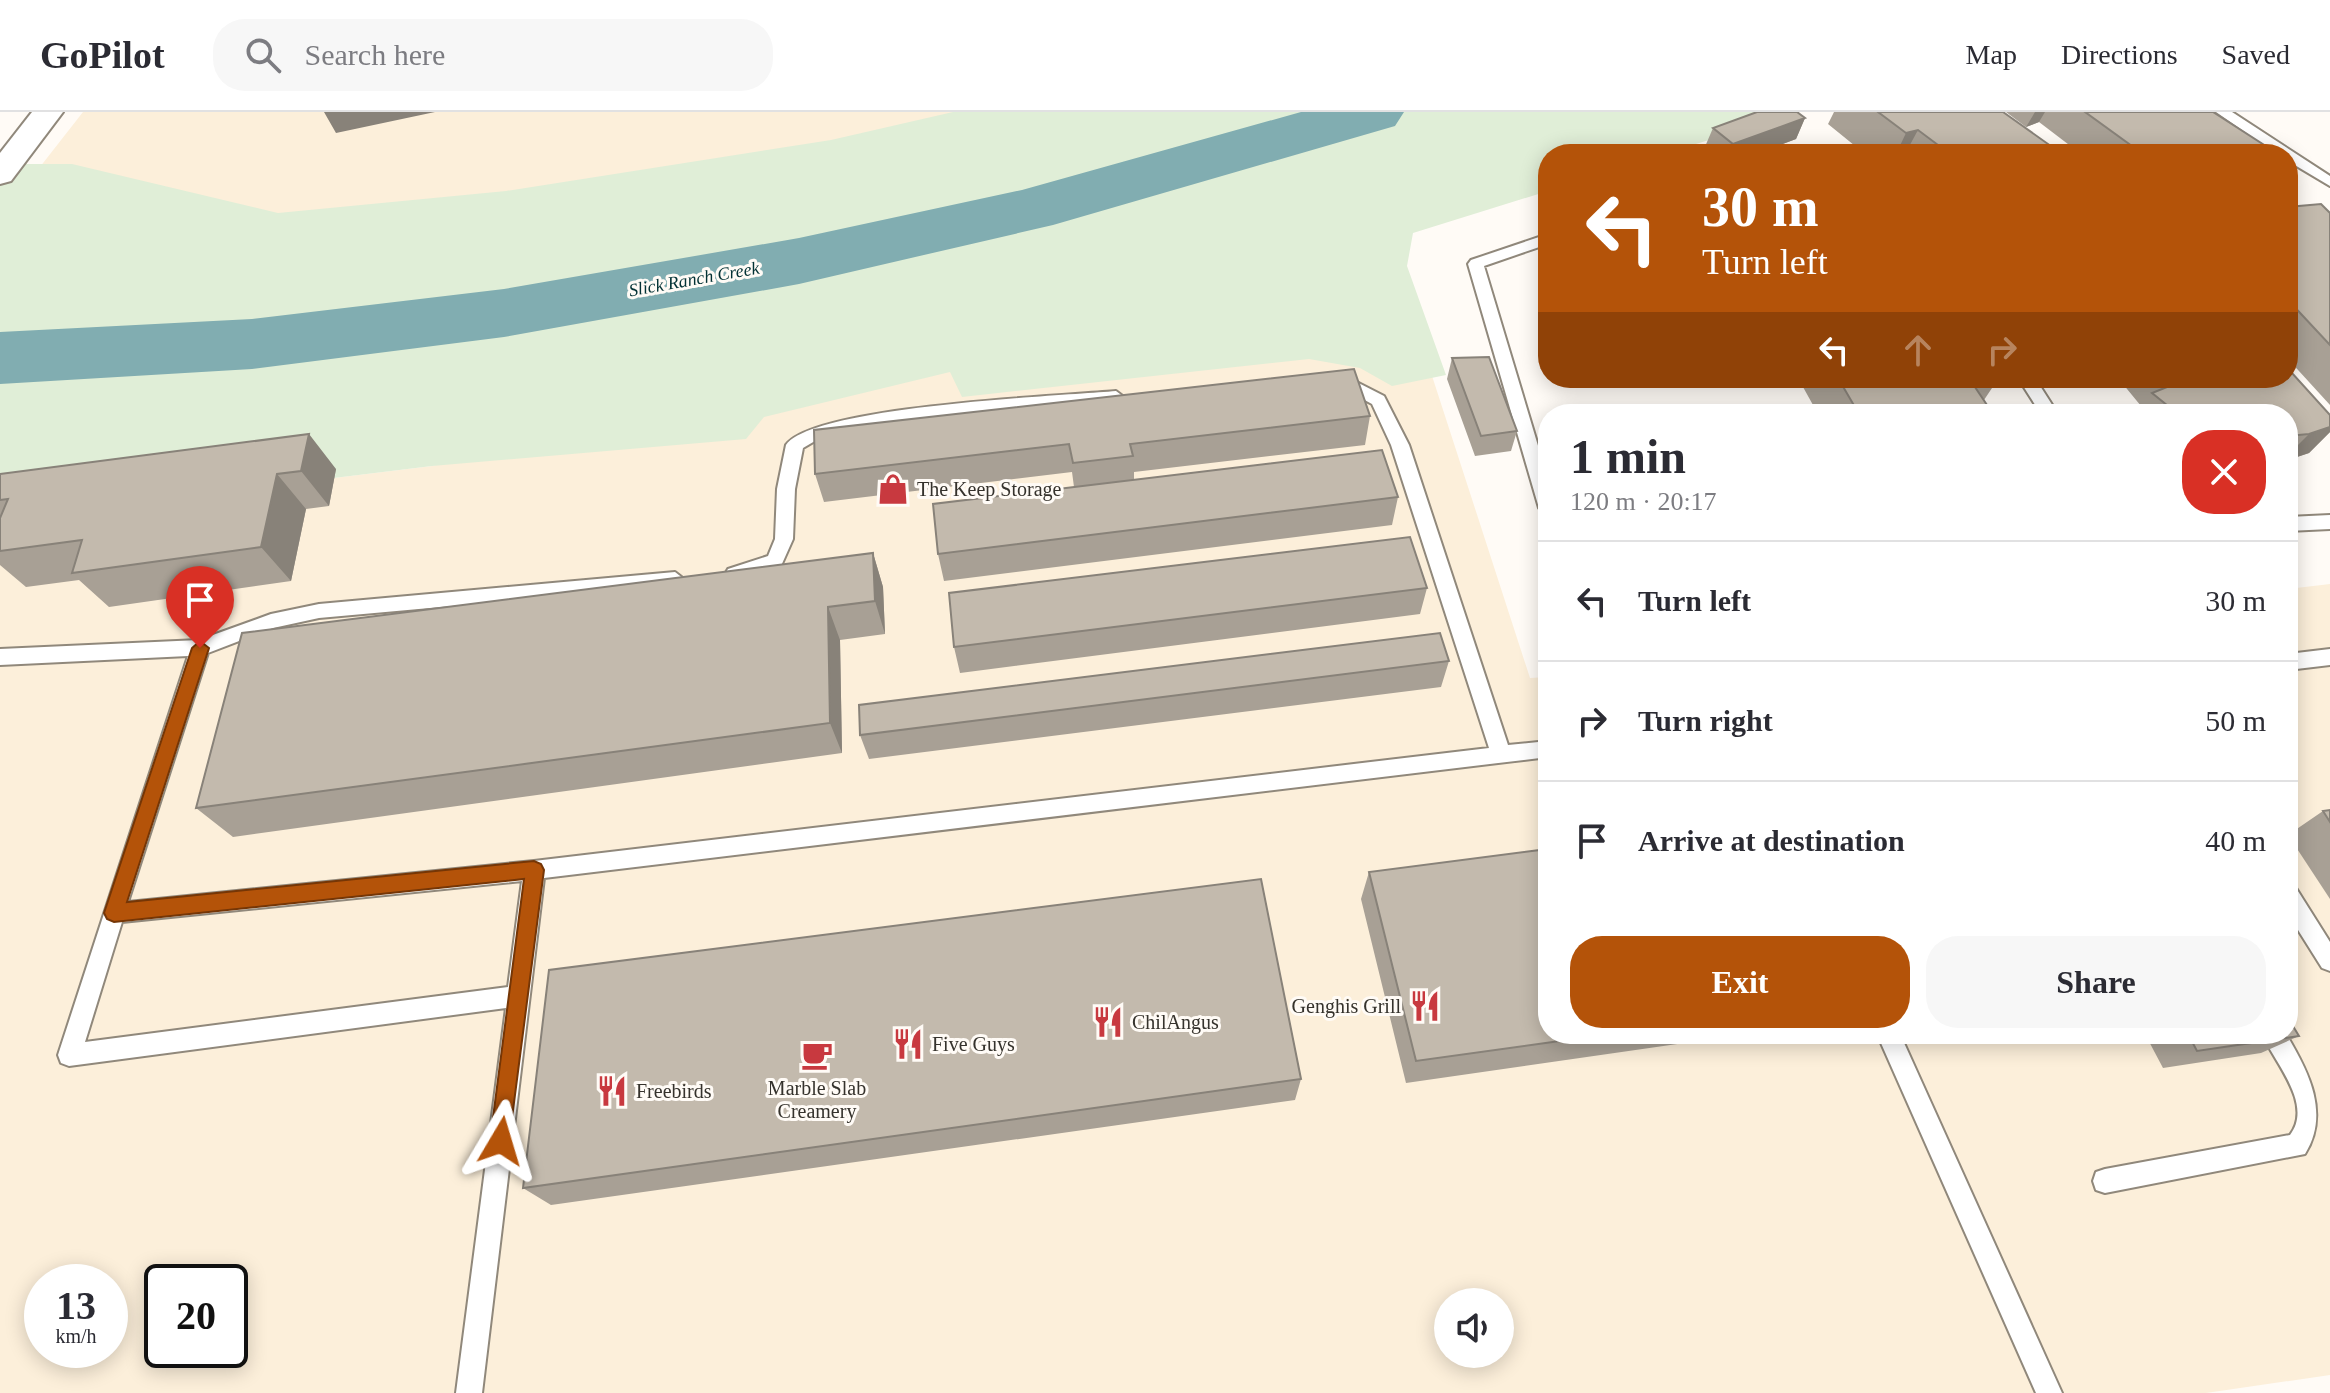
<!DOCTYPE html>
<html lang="en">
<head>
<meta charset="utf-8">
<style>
  :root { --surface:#fff; --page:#f7f7f7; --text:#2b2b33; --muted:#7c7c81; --line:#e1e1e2; --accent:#b45309 }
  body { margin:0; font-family:Georgia,serif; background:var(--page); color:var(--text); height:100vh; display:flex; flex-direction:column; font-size:30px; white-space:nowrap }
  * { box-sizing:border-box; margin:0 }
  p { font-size:26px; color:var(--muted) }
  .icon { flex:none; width:44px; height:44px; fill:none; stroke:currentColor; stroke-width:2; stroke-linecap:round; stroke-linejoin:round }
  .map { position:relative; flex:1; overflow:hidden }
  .side { position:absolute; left:1538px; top:292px; width:760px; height:640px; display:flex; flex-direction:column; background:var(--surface); border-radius:32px; box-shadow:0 4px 20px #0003 }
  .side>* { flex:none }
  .banner { position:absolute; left:1538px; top:32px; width:760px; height:244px; border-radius:32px; box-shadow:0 4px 20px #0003; background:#b45309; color:#fff; overflow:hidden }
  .fabs { position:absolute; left:1434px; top:1176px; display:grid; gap:16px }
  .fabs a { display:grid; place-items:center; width:80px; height:80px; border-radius:50%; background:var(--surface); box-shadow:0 4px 20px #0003; font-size:40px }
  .speed { position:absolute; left:24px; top:1152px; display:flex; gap:16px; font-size:40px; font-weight:700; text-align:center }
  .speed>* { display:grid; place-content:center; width:104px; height:104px; border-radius:50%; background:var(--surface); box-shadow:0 4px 20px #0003; line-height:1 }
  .speed small { font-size:20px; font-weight:400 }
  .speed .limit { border:4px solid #111; border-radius:12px; background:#fff; color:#111 }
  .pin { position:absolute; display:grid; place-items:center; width:68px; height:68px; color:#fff; margin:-82px -34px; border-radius:50% 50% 50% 0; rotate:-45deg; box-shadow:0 0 8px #0007 }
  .pin .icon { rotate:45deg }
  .me { position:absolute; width:88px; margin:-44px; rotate:7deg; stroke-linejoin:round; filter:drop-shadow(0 0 6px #0008) }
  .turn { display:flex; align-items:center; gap:28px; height:168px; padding:0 32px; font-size:36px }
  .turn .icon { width:104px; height:104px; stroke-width:2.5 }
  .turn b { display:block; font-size:56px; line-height:68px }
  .lanes { display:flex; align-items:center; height:76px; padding:0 32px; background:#0003; justify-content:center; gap:40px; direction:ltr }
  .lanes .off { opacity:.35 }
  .round { display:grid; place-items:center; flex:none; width:84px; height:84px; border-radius:32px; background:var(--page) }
  .summary { display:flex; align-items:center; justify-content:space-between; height:136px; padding:0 32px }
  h1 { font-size:48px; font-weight:700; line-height:60px }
  .cta { display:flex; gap:16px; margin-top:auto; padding:16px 32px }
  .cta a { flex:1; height:92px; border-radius:32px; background:var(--accent); color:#fff; font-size:32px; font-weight:700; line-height:92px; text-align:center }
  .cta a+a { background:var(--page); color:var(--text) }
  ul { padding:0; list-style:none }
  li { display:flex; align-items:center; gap:24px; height:120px; padding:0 32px; border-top:2px solid var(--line) }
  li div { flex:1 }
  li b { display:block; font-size:30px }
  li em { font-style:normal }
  header { display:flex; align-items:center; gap:48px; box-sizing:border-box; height:112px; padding:0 40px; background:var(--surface); border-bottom:2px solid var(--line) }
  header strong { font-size:38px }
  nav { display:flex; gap:44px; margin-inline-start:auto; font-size:28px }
  .search { width:560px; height:72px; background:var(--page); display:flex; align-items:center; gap:20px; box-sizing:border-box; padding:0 28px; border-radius:32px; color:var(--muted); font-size:30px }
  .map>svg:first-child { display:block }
  .built { fill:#fcefda; fill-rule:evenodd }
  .green { fill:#e0eed7 }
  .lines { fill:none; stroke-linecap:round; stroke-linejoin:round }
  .river { fill:#81adb1; fill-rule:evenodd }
  .service-casing { stroke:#90887b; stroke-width:4 }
  .secondary-casing { stroke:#90887b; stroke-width:4 }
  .service { fill:#fff; fill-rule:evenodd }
  .secondary { fill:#fff; fill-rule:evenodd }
  .wall { fill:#a8a095 }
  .shaded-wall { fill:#888279 }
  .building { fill:#c3baad; stroke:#888279; stroke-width:2 }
  .route { fill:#b45309; stroke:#753606; stroke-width:2 }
  .labels { text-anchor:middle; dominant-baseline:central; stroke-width:6; stroke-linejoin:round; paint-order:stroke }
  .far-water-label { font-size:18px; font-style:italic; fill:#023134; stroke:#fffbf6 }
  .poi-label { font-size:20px; fill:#35322c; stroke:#fffbf6; text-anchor:start }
</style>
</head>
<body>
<header>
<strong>GoPilot</strong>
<div class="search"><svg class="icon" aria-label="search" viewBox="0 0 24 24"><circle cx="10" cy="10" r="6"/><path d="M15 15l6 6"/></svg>Search here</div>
<nav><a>Map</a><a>Directions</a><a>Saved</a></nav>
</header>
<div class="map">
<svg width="2330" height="1281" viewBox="0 0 2330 1281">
  <rect width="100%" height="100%" fill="#fffbf6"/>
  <path class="built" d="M83,0H999L382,107L0,106Z
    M1386,122L1530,566L1548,565V922H2288V477L2330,472V1263L2206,1281H0V402L89,396L432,354ZM42,1170H110V1238H42ZM162,1170H230V1238H162ZM1448,1190H1500V1242H1448Z"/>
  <path class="green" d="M953,0H1798L1664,42H1548V79L1413,121L1407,154L1446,263L1392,274L1360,256L1309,247L962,285L950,260L764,305L746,327L432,354L89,396L0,402V52H72L278,101L506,79L831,28Z"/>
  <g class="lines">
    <path class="river" d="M1301,0H1404L1395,14L1053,113L799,172L504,225L252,257L0,272V220L252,207L504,177L799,126L1022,78Z"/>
    <defs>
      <path id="service" d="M2216,0H2232L2330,64V74L2288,49V42H2277Z
        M1548,122V132L1484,154L1548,367V403L1539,396L1468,152L1471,148Z
        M1339,261L1384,284L1409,333L1508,633L1548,629V645L544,766L482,1281H456L506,896L69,954L61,951L58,943L188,544L0,553V537L199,528L271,502L319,492L675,460L684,467L675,474L319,506L273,516L208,541L128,790L534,749L1489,636L1391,333L1372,292L1333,271L1331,267ZM522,769L508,875L85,930L122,810Z
        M2018,266H2035L2058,302H2041Z
        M1116,279L1124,285L1122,289L914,308L820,326L803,336L795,377L793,427L781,454L734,469L725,462L728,457L768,444L775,427L777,377L786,333C814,294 1060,284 1116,279Z
        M2330,403V417L2288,419V405Z
        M2330,537V553L2288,558V542Z
        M2288,773L2296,776L2330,830V859L2322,856L2288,802Z
        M1877,922H1900L2062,1281H2036Z
        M2262,922H2286C2309,960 2330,1002 2305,1042L2105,1081L2096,1078L2093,1069L2096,1060L2105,1057L2290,1023C2314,992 2274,950 2262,922Z"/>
      <path id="secondary" d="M32,0H63L11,69L0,72V41Z"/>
    </defs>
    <use href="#service" class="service-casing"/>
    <use href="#secondary" class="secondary-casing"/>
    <use href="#service" class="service"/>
    <use href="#secondary" class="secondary"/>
  </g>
  <path class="wall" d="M1834,0H2003L2055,37L2079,42H1865L1828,12Z
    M2006,0H2213L2273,42H2081L2039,10L2026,15Z
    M1805,6L1796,27L1756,42H1711L1704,37L1713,16Z
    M2288,95L2330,101V293L2288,247Z
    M1452,246L1517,319L1511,339L1475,344L1447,267Z
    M1798,266H1990L1994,273L1984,288L1993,302H1818Z
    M2118,266H2288L2330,303V320L2309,341L2288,348V302H2134L2141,294Z
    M1370,304L1365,333L1134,360V368L1398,385L1392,413L944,469L938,442L1074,375L1072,360L824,390L815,362L814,318Z
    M336,357L329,394L306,397L291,469L109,495L79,468L26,475L0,453V362Z
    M873,441L883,475L885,522L840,528L842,641L233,725L196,696Z
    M1427,476L1420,502L960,561L954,535Z
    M1449,549L1441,575L869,647L860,623Z
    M2330,698V787L2288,723L2323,699Z
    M1369,760L1548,922H1747L1406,971L1361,787Z
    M2145,922H2288L2299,924L2261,941L2163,956Z
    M1301,967L1295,988L551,1093L523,1076Z"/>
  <path class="shaded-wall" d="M324,0H435L336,21Z
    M2035,0H2045L2039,10L2026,15Z
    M1805,6L1796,27L1756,42H1730L1733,32Z
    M1918,18L1905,42H1896L1906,21Z
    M2330,315V320L2309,341L2288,348V343L2309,322Z
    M309,322L336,357L329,394L301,359Z
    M277,362L306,397L291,469L261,435Z
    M873,441L883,475L885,522L875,489Z
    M828,495L840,528L842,641L830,611Z"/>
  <path class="building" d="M1757,0H1797L1805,6L1733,32L1713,16Z
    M1878,0H2003L2055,37L2067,33L2079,42H1950L1918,18L1906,21Z
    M2085,0H2213L2275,40L2269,42H2143Z
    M2321,92L2330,101V233L2288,188V95Z
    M1489,245L1517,319L1481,324L1452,246Z
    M1354,257L1370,304L1130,332L1133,344L1073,351L1069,332L815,362L814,318Z
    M2288,261H2292L2330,303V315L2309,322L2288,324V302H2178L2152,281L2172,273L2166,266H2288Z
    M1838,266H1990L1994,273L1975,275L1993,302H1859Z
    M309,322L301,359L277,362L261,435L72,461L82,428L0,439V406L8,387L0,388V362Z
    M1382,338L1398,385L938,442L933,392Z
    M1410,425L1427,476L954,535L949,481Z
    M873,441L875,489L828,495L830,611L196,696L242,521Z
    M1440,521L1449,549L860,623L859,593Z
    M2330,698V710L2323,699Z
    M1548,737V922H1610L1416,949L1369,760Z
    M1261,767L1301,967L523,1076L549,858Z
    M2288,906L2299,924L2197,939L2188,922H2288Z"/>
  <path class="route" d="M200,529L209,536L127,790L534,749L541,752L544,758L508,1037L501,1040L493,1037L490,1029L524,767L114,810L107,807L104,801L192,536Z"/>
  <defs>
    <symbol id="shop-bare" viewBox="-9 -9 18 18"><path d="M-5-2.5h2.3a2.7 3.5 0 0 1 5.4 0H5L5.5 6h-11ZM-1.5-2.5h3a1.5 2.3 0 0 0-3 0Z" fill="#c8393f" stroke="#fffbf6" stroke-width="2.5" paint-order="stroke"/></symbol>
    <symbol id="restaurant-bare" viewBox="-9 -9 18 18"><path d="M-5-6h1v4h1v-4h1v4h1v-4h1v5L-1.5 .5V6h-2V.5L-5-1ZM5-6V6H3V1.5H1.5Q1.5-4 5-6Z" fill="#c8393f" stroke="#fffbf6" stroke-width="2.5" paint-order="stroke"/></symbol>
    <symbol id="cafe-bare" viewBox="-9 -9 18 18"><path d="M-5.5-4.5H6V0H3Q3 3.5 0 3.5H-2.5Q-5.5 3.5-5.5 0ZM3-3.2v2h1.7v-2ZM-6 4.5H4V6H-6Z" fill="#c8393f" stroke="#fffbf6" stroke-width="2.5" paint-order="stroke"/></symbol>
  </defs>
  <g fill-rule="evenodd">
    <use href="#shop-bare" x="871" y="355" width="44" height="44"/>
    <use href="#restaurant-bare" x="1403" y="872" width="44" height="44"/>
    <use href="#restaurant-bare" x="1086" y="888" width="44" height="44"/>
    <use href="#restaurant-bare" x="886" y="910" width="44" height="44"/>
    <use href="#cafe-bare" x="795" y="921" width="44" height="44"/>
    <use href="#restaurant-bare" x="590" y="957" width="44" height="44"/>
  </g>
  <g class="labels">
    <g class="far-water-label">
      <text transform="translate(694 167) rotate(-10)">Slick Ranch Creek</text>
    </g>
    <g class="poi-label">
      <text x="917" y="377">The Keep Storage</text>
      <text x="1401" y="894" text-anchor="end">Genghis Grill</text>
      <text x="1132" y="910">ChilAngus</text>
      <text x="932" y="932">Five Guys</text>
      <text x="817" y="976" text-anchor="middle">Marble Slab<tspan x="817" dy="23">Creamery</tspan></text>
      <text x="636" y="979">Freebirds</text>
    </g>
  </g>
</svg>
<div class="fabs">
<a><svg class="icon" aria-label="sound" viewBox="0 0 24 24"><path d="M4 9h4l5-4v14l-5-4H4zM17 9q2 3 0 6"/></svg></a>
</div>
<div class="speed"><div>13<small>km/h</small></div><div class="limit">20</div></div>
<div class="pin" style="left:200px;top:536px;background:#d93025"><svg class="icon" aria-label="arrive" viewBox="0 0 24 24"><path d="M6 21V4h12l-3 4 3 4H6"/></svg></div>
<svg class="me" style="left:501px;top:1029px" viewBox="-20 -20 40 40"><path d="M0-17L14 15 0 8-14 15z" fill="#b45309" stroke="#fff" stroke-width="4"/></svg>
<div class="banner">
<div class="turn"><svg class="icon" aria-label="left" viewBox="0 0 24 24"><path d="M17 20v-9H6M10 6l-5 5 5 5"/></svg><div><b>30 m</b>Turn left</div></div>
<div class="lanes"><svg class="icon" aria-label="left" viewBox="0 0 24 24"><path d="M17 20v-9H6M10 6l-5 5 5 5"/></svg><svg class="icon off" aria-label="ahead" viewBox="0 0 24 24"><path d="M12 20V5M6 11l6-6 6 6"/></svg><svg class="icon off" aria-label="right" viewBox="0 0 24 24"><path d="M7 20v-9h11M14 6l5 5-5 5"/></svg></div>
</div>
<section class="side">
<div class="summary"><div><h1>1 min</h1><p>120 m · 20:17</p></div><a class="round" style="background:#d93025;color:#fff"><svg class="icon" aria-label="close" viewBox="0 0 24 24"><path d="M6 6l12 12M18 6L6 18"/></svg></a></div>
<ul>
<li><svg class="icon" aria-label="left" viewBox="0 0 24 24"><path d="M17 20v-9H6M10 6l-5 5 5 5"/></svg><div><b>Turn left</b></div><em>30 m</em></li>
<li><svg class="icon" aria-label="right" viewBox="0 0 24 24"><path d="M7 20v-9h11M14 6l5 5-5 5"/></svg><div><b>Turn right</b></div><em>50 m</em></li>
<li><svg class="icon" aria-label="arrive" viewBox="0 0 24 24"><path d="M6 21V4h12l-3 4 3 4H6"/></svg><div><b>Arrive at destination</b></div><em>40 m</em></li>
</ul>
<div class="cta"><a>Exit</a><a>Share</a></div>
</section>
</div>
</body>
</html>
